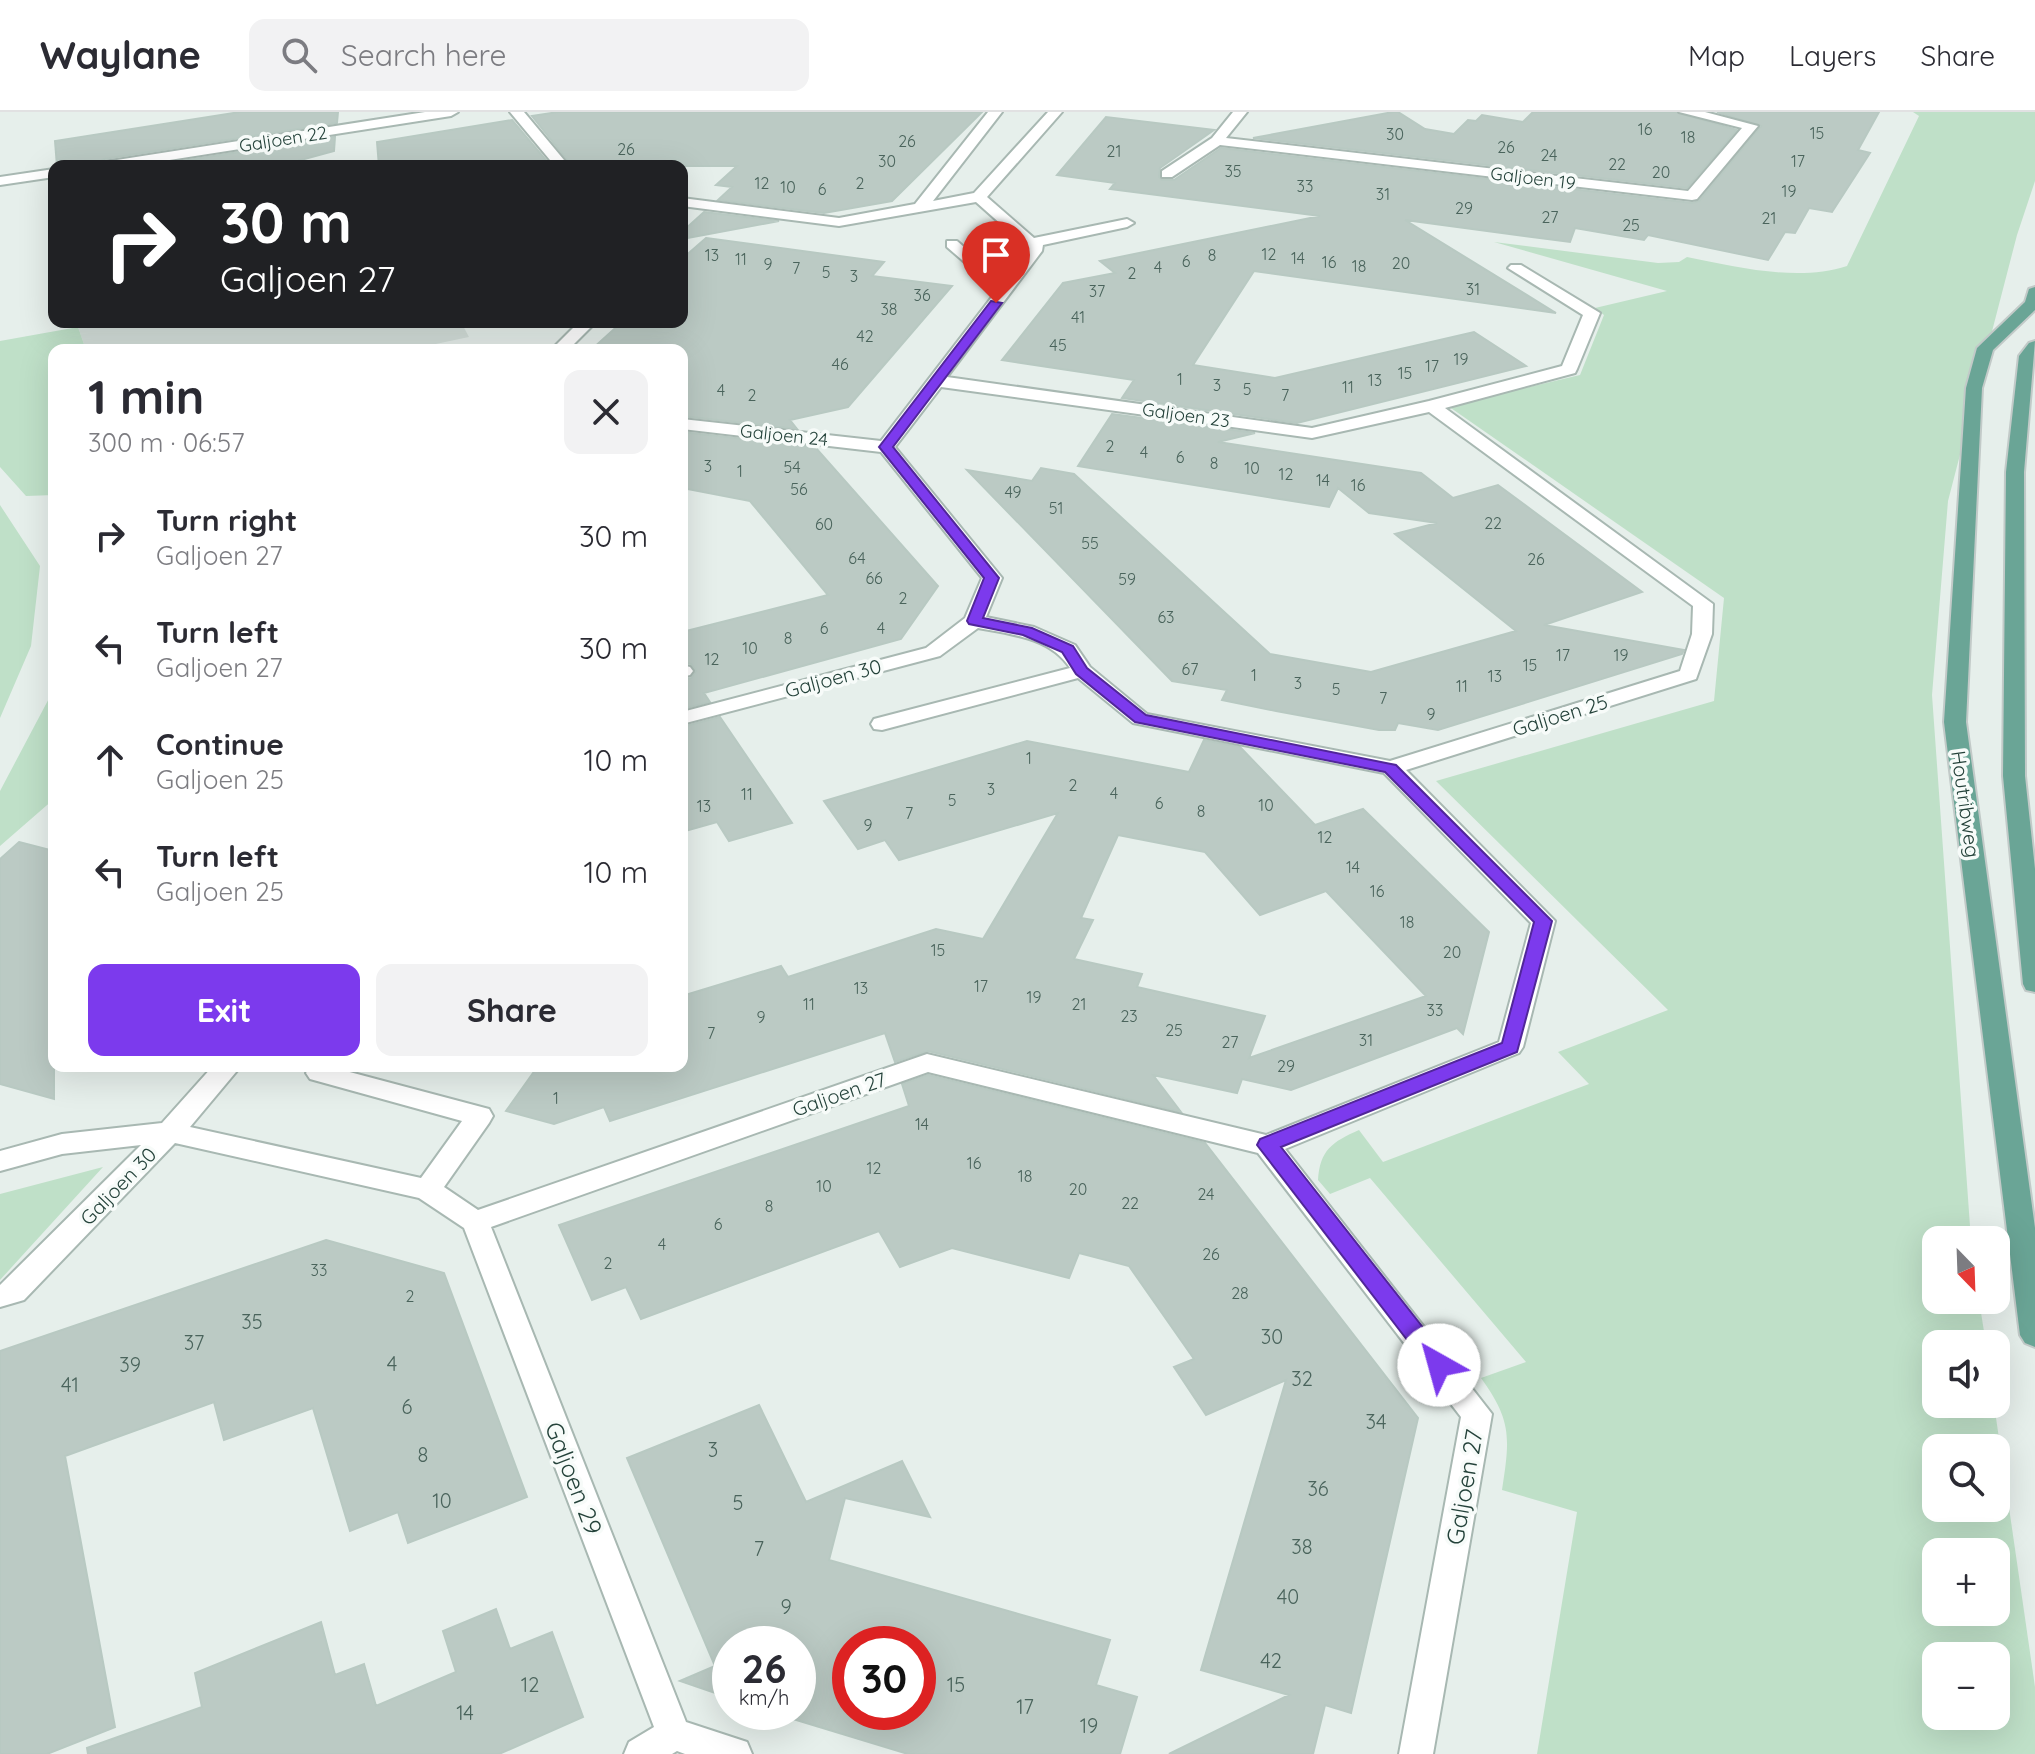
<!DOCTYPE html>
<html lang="en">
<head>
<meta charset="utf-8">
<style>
  :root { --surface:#fff; --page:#f2f2f3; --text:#2b2b33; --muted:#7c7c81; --line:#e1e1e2; --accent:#7c3aed }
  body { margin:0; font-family:Quicksand,sans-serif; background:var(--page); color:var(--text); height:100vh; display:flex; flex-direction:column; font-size:30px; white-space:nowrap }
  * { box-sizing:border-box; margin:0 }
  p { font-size:26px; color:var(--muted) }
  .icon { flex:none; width:44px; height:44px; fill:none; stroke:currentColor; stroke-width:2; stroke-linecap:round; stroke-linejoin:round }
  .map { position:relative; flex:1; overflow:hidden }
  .details { position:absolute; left:48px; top:232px; width:640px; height:728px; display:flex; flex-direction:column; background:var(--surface); border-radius:16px; box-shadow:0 8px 32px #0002 }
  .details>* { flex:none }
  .top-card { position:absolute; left:48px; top:48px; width:640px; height:168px; border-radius:16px; box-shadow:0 8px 32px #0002; background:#202124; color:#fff; overflow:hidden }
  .needle { width:52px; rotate:157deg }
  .controls { position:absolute; left:1922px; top:1114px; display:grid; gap:16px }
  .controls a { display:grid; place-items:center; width:88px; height:88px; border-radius:16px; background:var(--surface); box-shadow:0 8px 32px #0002; font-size:40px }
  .speed { position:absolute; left:712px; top:1514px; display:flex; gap:16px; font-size:40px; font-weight:700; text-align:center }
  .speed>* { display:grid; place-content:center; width:104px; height:104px; border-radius:50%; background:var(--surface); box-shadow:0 8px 32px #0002; line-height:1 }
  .speed small { font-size:20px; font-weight:400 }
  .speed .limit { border:12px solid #d22; background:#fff; color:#111 }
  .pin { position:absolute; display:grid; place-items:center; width:68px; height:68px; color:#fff; margin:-82px -34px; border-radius:50% 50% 50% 0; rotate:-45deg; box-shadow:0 0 8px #0007 }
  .pin .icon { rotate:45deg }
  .me { position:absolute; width:88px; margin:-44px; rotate:322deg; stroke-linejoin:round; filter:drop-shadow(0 0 6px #0008) }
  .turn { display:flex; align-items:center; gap:28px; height:168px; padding:0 40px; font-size:36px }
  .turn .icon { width:104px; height:104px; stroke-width:2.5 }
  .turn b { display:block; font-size:56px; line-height:68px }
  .round { display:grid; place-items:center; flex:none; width:84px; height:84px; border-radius:16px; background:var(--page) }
  .summary { display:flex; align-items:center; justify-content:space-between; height:136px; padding:0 40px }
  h1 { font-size:48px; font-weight:700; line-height:60px }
  .action { display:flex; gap:16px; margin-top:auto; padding:16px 40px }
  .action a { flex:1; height:92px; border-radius:16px; background:var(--accent); color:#fff; font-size:32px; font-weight:700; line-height:92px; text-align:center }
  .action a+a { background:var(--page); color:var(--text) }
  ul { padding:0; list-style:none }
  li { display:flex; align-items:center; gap:24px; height:112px; padding:0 40px }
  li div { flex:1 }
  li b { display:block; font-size:30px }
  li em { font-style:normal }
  header { display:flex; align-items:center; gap:48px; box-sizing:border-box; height:112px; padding:0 40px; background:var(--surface); border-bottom:2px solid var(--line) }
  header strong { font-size:38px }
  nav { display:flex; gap:44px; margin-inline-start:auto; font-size:28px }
  .search { width:560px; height:72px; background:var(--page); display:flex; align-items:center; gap:20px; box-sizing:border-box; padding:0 28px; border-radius:16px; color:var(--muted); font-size:30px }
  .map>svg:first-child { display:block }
  .built { fill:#d4dfda }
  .green { fill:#bfe0c8; fill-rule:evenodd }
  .building { fill:#bbcac4; stroke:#b8c9c2; stroke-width:2; fill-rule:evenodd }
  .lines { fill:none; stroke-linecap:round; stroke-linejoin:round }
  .minor-casing { stroke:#a8b8b2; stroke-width:4 }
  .major-casing { stroke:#c2cac8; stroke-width:4 }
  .minor { fill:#fff; fill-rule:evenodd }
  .major { fill:#6aa596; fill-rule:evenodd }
  .route { fill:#7c3aed; stroke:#51269a; stroke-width:2 }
  .labels { text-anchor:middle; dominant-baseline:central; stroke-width:7; stroke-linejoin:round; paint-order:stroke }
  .number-label { font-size:16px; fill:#4a645c }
  .far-street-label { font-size:18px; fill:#24423a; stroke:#f7fbf9 }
  .street-label { font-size:20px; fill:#24423a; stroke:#f7fbf9 }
  .near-number-label { font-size:20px; fill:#4a645c }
  .near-street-label { font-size:24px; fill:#24423a; stroke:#f7fbf9 }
</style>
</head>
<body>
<header>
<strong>Waylane</strong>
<div class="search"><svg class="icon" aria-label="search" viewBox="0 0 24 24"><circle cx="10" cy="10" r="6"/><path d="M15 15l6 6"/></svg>Search here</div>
<nav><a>Map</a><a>Layers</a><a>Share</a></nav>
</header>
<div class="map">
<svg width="2035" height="1642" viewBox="0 0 2035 1642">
  <rect width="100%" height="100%" fill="#e6efeb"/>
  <path class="built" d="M103,210H461L469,225L407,238H86L78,215Z"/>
  <path class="green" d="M1913,0H2035V69L2017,123L1948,389L1932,583L1971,1128H1936V1188H1979L1986,1232H1936V1292H1994L2035,1575V1642H1537L1577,1400L1502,1378C1510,1326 1512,1309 1481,1266L1526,1250L1370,1066L1330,1082L1318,1068C1320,1038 1332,1030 1359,1018L1383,1050L1589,972L1558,940L1668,898L1436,669L1714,589L1724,486L1448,294L1580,263L1604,203L1595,196L1667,179L1494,130L1658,151L1679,150L1687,145C1736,155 1798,170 1847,154L1919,4ZM1936,1336H1996V1396H1936ZM1936,1440H1996V1500H1936ZM1936,1544H1996V1604H1936Z
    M78,215L86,238H54V383L26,384L0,355V229Z
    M0,393L40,454L31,534L0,606Z
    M54,577V687L0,734V679Z
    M103,1055L0,1168V1082Z"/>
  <path class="building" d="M240,0H338L337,11L104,47L94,54H57L55,29Z
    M558,0H982L892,89L824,101L718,88L732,75L716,73L737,54H572L532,4Z
    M1393,0H1398L1425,17L1454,22L1468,8L1476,9L1482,3L1523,10L1533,0H1676L1737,18L1687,76L1253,26Z
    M1717,0H1879L1858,38L1870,41L1832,100L1809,96L1795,121L1785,120L1768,148L1648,123L1644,128L1575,116L1570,130L1405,108L1556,201L1254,159L1193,253L1275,266L1474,220L1526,254L1297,311L1122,286L1134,268L1002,248L1063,171L1115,161L1100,149L1320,104L1110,77L1115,71L1057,63L1106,5L1214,18L1160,56L1159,65L1162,68H1174L1221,36L1692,91L1699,89L1761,14Z
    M512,8L551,54H379L377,30Z
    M335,25L334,39L279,54H150Z
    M704,100L779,109L682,127V120Z
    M706,126L884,150L872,164L952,174L848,295L790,308L797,317L682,304V238H591L622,210H682V147Z
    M1112,302L1255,321L1218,330L1421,361L1453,386L1498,373L1642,480L1544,513L1684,538L1682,542L1438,618L1398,611L1395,618H1379L1276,599L1222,588L1227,578L1172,569L967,358L1032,369L1041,356L1074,362L1270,542L1371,560L1516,519L1395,422L1437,411L1369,401L1338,376L1329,395L1078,354Z
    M682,320L815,335L938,474L901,527L704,581L710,590L682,597V568L691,566L696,559L691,552L682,550V520L828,483L750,389L682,376Z
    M720,605L792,711L729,729L717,710L682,720V615Z
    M1204,628L1240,635L1315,713L1363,697L1489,820L1463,922L1457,916L1291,978L1242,967L1237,981L1153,963L1181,1000L928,939L895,950L885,921L610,1009L604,995L554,1012L506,999L538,954H682V884L781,854L788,865L936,817L983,827L1058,701L899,748L885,728L858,737L824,689L1027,629L1189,660ZM1118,723L1205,740L1260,803L1326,779L1426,884L1249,946L1265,904L1137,875L1142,862L1074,847L1093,808L1081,806Z
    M19,730L54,739V987L0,972V747Z
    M928,963L1205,1031L1418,1306L1351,1601L1325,1593L1313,1642H1169L1289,1583L1201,1558L1286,1268L1206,1303L1174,1255L1194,1247L1129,1154L1079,1141L1069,1166L952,1136L900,1155L879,1119L641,1207L626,1175L592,1188L559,1113L909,994L902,972Z
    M326,1128L444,1161L527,1385L408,1431L398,1400L350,1419L313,1296L224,1328L214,1290L65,1344L115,1615L47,1642H0V1239Z
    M759,1293L806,1390L902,1349L930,1405L845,1386L829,1448L1110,1528L1096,1573L1137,1585L1120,1642H908L770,1600H798V1532H730V1586L680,1569L715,1554L627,1346ZM850,1532H918V1600H850Z
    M496,1497L510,1537L552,1520L583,1605L499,1642H88L87,1636L202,1595L195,1561L321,1510L335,1563L364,1552L376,1594L456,1560L443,1519Z"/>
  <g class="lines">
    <defs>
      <path id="minor" d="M425,0H458L451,4L131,54H97L104,50Z
        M510,0H524L569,54H555Z
        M988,0H1002L933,89L974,81L1048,0H1062L987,85L1034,126L1127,107L1134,111L1127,115L1043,133L1042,139L947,265L1312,316L1429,289L1562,254L1583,203L1508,156L1511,153H1521L1600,201L1577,257L1575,261L1445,296L1713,492L1712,522L1696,567L1406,658L1555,809L1523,935L1519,941L1285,1037L1492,1302L1433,1642H1399L1461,1305L1258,1041L928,960L491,1115L686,1610L747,1630L752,1642H685L677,1639L672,1642H624L629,1630L654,1615L464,1116L419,1086L175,1031L24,1188L0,1195V1173L141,1033L62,1042L0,1059V1039L62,1022L162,1011L213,954H241L190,1015L421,1066L462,1009L310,967L306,961L310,955L327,954L489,997L493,1004L489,1011L444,1075L478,1098L927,942L1266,1023L1499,930L1531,811L1384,661L1133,611L1078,566L882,618L874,617L871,612L874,607L1070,556C1051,526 1011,522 978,516L940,544L682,612V600L926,536L965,506L982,466L881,340L682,317V307L881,329L1005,168L976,160L947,135V129H957L986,154L1011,160L1029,137L976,90L839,114L682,94V86L839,106L915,92ZM941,275L1312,326L1429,300L1693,494L1692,522L1680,559L1390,649L1147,602L1090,555L1075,533L1034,515L986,505L1002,466L895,335Z
        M1233,0H1247L1226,26L1688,79L1742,16L1679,0H1705L1758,14L1697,87L1692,88L1220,33L1172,65H1162V59L1212,26Z
        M54,57V65L0,73V65Z
        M579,210H596L568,238H551Z
        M682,553L690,555L693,559L690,563L682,565Z"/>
      <path id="major" d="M2035,175V198L1993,238L1982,276L1966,610L2035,1116V1235L2025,1231L2020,1223L1944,610L1966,276L1977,236L2025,190L2029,177Z
        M2035,229L2024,360L2025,664L2035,757V880L2026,878L2023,872L2003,664L2006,360L2019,244L2029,231Z"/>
    </defs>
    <use href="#minor" class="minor-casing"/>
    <use href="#major" class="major-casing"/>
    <use href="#minor" class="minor"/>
    <use href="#major" class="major"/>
  </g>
  <path class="route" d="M991,189L1002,191L893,335L999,466L983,506L1032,516L1073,534L1087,556L1146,603L1396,653L1552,809L1517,940L1281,1035L1447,1246L1450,1253L1447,1259L1439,1262L1431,1259L1257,1033L1260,1027L1502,931L1534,810L1385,660L1135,610L1076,562L1062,540L1023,523L969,512L967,509L984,466L879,335Z"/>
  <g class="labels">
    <g class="number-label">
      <text x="1645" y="17">16</text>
      <text x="1817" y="21">15</text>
      <text x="1395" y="22">30</text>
      <text x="1688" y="25">18</text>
      <text x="907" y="29">26</text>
      <text x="1506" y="35">26</text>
      <text x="626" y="37">26</text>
      <text x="1114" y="39">21</text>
      <text x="1549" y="43">24</text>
      <text x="887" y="49">30</text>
      <text x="1798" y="49">17</text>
      <text x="1617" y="52">22</text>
      <text x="1233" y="59">35</text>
      <text x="1661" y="60">20</text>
      <text x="762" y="71">12</text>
      <text x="860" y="71">2</text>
      <text x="1305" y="74">33</text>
      <text x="788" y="75">10</text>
      <text x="822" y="77">6</text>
      <text x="1789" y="79">19</text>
      <text x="1383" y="82">31</text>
      <text x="1464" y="96">29</text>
      <text x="1550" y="105">27</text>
      <text x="1769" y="106">21</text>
      <text x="1631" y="113">25</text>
      <text x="1269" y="142">12</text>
      <text x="712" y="143">13</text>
      <text x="1212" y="143">8</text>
      <text x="1298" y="146">14</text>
      <text x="741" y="147">11</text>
      <text x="1186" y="149">6</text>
      <text x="1329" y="150">16</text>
      <text x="1401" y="151">20</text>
      <text x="768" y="152">9</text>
      <text x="1359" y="154">18</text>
      <text x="1158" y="155">4</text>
      <text x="796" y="156">7</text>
      <text x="826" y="160">5</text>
      <text x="1132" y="161">2</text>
      <text x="854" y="164">3</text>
      <text x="1473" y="177">31</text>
      <text x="1097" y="179">37</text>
      <text x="922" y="183">36</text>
      <text x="889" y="197">38</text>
      <text x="1078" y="205">41</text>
      <text x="865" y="224">42</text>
      <text x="1058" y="233">45</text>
      <text x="1461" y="247">19</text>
      <text x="840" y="252">46</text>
      <text x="1432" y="254">17</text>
      <text x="1405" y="261">15</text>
      <text x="1180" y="267">1</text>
      <text x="1375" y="268">13</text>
      <text x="1217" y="273">3</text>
      <text x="1348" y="275">11</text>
      <text x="1247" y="277">5</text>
      <text x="721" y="278">4</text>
      <text x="752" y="283">2</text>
      <text x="1285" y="283">7</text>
      <text x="1110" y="334">2</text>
      <text x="1144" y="340">4</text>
      <text x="1180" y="345">6</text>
      <text x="1214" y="351">8</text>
      <text x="708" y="354">3</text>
      <text x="792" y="355">54</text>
      <text x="1252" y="356">10</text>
      <text x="740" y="359">1</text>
      <text x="1286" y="362">12</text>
      <text x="1323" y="368">14</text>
      <text x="1358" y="373">16</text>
      <text x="799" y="377">56</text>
      <text x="1013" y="380">49</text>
      <text x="1056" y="396">51</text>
      <text x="1493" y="411">22</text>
      <text x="824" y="412">60</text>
      <text x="1090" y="431">55</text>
      <text x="857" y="446">64</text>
      <text x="1536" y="447">26</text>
      <text x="874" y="466">66</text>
      <text x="1127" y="467">59</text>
      <text x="903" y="486">2</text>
      <text x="1166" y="505">63</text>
      <text x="824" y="516">6</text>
      <text x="881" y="516">4</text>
      <text x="788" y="526">8</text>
      <text x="750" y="536">10</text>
      <text x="1563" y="543">17</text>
      <text x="1621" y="543">19</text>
      <text x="712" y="547">12</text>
      <text x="1530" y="553">15</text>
      <text x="1190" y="557">67</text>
      <text x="1254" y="563">1</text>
      <text x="1495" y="564">13</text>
      <text x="1298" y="571">3</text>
      <text x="1462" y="574">11</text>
      <text x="1336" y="577">5</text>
      <text x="1383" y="586">7</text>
      <text x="1431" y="602">9</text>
      <text x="1029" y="646">1</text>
      <text x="1073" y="673">2</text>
      <text x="991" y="677">3</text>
      <text x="1114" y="681">4</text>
      <text x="747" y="682">11</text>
      <text x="952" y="688">5</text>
      <text x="1159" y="691">6</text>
      <text x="1266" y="693">10</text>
      <text x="704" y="694">13</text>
      <text x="1201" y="699">8</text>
      <text x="909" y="701">7</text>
      <text x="868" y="713">9</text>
      <text x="1325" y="725">12</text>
      <text x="1353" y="755">14</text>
      <text x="1377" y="779">16</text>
      <text x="1407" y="810">18</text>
      <text x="938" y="838">15</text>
      <text x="1452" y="840">20</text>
      <text x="981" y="874">17</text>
      <text x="861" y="876">13</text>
      <text x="1034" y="885">19</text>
      <text x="809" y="892">11</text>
      <text x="1079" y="892">21</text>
      <text x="1435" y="898">33</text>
      <text x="1129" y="904">23</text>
      <text x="761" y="905">9</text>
      <text x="1174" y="918">25</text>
      <text x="711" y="921">7</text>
      <text x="1366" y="928">31</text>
      <text x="1230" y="930">27</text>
      <text x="1286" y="954">29</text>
      <text x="556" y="986">1</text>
      <text x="922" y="1012">14</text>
      <text x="974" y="1051">16</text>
      <text x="874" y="1056">12</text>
      <text x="1025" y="1064">18</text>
      <text x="824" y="1074">10</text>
      <text x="1078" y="1077">20</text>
      <text x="1206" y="1082">24</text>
      <text x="1130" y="1091">22</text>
      <text x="769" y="1094">8</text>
      <text x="718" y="1112">6</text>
      <text x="662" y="1132">4</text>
      <text x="1211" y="1142">26</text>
      <text x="608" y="1151">2</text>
      <text x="319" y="1158">33</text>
      <text x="1240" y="1181">28</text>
      <text x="410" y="1184">2</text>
    </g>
    <g class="far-street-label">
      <text transform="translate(283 27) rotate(-9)">Galjoen 22</text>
      <text transform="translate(1533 66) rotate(7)">Galjoen 19</text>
      <text transform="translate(1186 303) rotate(8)">Galjoen 23</text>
      <text transform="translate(784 323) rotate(6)">Galjoen 24</text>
    </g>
    <g class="street-label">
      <text transform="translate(833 566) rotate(-15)">Galjoen 30</text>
      <text transform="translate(1560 603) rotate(-17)">Galjoen 25</text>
      <text transform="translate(1966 692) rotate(82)">Houtribweg</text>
      <text transform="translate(839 982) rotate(-19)">Galjoen 27</text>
      <text transform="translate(118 1074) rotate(-46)">Galjoen 30</text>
    </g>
    <g class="near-number-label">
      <text x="252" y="1209">35</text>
      <text x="1272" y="1224">30</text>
      <text x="194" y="1230">37</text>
      <text x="392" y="1251">4</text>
      <text x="130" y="1252">39</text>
      <text x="1302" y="1266">32</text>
      <text x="70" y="1272">41</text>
      <text x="407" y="1294">6</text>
      <text x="1376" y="1309">34</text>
      <text x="713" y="1337">3</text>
      <text x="423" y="1342">8</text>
      <text x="1318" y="1376">36</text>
      <text x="442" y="1388">10</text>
      <text x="738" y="1390">5</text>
      <text x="1302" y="1434">38</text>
      <text x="759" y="1436">7</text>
      <text x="1288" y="1484">40</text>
      <text x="786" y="1494">9</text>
      <text x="1271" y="1548">42</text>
      <text x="530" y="1572">12</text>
      <text x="956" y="1572">15</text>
      <text x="1025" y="1594">17</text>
      <text x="465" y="1600">14</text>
      <text x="1089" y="1613">19</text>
    </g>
    <g class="near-street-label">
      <text transform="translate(574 1366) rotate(69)">Galjoen 29</text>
      <text transform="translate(1464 1375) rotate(-80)">Galjoen 27</text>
    </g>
  </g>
</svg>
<div class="controls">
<a><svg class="needle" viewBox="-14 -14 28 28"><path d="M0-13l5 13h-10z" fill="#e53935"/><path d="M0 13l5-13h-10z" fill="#7c7c81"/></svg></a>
<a><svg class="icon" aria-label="sound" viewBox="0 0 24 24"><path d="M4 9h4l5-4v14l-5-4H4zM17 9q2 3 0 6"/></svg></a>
<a><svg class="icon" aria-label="search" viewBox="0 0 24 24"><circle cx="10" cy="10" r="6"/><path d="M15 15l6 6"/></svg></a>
<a>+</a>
<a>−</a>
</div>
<div class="speed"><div>26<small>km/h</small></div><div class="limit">30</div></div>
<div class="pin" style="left:996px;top:191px;background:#d93025"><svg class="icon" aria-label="arrive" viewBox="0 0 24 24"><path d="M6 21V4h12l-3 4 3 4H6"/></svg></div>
<svg class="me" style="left:1439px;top:1253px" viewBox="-20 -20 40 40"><circle r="19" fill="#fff"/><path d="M0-13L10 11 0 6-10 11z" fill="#7c3aed"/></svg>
<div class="top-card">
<div class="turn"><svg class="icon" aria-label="right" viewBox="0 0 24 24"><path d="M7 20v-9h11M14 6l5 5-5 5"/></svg><div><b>30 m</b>Galjoen 27</div></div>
</div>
<section class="details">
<div class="summary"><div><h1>1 min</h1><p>300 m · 06:57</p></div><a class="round"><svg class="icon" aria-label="close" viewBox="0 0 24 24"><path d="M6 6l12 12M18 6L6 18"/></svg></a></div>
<ul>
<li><svg class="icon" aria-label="right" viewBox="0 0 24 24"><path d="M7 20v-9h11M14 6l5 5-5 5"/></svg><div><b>Turn right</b><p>Galjoen 27</p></div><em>30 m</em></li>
<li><svg class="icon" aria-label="left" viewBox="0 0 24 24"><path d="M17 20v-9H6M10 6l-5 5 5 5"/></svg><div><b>Turn left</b><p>Galjoen 27</p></div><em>30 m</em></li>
<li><svg class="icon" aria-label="ahead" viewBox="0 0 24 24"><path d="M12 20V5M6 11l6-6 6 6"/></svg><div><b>Continue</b><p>Galjoen 25</p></div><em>10 m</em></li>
<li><svg class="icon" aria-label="left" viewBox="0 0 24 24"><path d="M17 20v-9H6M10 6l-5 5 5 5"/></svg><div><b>Turn left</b><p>Galjoen 25</p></div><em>10 m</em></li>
</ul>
<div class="action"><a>Exit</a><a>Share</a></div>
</section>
</div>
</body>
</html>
